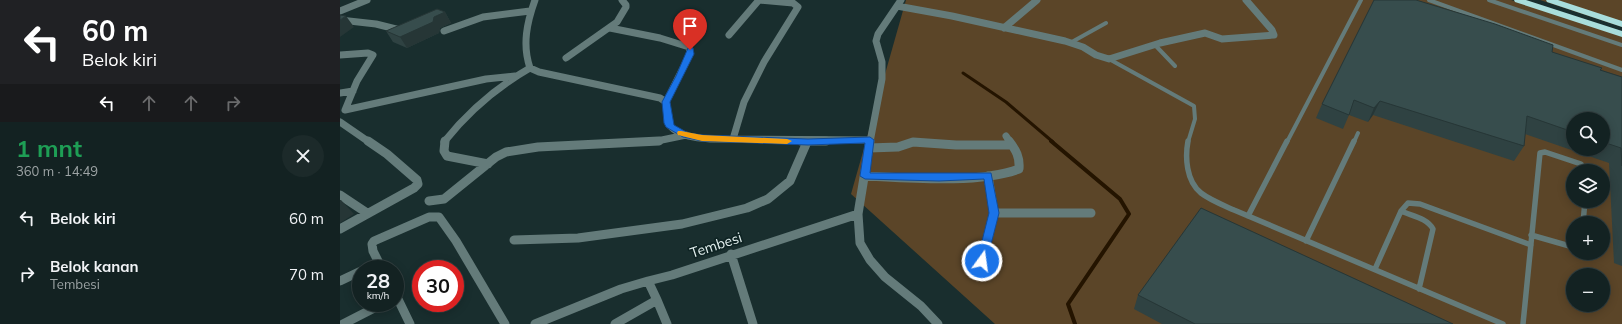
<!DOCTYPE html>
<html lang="id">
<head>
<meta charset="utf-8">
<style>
  :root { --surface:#132222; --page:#1c2a2a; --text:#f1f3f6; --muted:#9da4a5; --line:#323f40 }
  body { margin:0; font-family:Mulish,sans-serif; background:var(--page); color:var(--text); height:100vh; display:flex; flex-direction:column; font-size:15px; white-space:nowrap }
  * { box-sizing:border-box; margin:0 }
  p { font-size:13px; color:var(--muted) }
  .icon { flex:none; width:22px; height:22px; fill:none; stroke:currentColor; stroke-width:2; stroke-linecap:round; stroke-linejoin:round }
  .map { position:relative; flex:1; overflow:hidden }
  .side { display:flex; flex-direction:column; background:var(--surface); width:340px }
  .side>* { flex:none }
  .hud { background:#202124; color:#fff; overflow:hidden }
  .controls { position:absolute; left:1226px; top:112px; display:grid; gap:8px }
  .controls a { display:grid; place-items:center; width:44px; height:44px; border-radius:50%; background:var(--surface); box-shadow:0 2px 10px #0003,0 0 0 1px var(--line); font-size:20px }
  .speed { position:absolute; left:12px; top:260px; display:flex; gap:8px; font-size:20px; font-weight:700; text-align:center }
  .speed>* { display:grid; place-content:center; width:52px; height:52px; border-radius:50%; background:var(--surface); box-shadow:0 2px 10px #0003,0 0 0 1px var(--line); line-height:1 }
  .speed small { font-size:10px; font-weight:400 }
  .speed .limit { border:6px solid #d22; background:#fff; color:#111 }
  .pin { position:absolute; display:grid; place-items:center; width:34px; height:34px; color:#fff; margin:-41px -17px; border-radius:50% 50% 50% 0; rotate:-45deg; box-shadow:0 0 4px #0007 }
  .pin .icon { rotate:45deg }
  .me { position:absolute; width:44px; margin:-22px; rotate:14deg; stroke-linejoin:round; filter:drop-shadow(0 0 3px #0008) }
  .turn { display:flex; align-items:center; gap:14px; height:84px; padding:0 16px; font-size:18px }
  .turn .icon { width:52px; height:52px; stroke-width:2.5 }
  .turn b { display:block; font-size:28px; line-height:34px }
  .lanes { display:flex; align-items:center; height:38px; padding:0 16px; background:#0003; justify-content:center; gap:20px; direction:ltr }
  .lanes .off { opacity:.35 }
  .round { display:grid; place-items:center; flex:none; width:42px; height:42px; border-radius:21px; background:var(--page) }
  .summary { display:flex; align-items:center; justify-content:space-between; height:68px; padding:0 16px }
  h1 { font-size:24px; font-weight:700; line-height:30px; color:#1e9e55 }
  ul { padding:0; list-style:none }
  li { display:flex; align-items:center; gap:12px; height:56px; padding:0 16px }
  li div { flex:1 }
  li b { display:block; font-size:15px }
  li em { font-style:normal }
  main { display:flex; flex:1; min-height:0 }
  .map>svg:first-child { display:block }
  .green { fill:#5b4528; fill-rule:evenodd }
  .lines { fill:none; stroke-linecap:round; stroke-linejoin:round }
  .stream-far1 { stroke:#241400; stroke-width:3 }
  .stream { stroke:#241400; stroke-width:4 }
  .service-far1 { stroke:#647b7a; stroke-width:4 }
  .service { stroke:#647b7a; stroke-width:5.5 }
  .minor-far1 { stroke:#647b7a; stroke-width:7 }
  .minor { stroke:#647b7a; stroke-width:9 }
  .trunk { fill:#a8dddc; fill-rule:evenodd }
  .wall { fill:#2f4242; fill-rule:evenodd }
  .shaded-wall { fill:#263636 }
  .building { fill:#374d4d; stroke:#263636 }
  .route { fill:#1a73e8; stroke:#114b97 }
  .slow { fill:#f59e0b }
  .labels { text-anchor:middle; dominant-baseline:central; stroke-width:3.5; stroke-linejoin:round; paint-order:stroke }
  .street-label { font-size:14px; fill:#e2efee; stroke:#0f2424 }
</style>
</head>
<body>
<main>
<section class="side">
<div class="hud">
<div class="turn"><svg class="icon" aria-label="left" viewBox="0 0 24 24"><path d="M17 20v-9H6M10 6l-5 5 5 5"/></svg><div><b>60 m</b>Belok kiri</div></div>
<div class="lanes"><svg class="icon" aria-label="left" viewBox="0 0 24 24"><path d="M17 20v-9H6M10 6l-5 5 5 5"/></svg><svg class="icon off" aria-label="ahead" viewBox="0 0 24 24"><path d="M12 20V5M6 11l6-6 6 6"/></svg><svg class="icon off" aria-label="ahead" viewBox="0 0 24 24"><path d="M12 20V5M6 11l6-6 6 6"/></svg><svg class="icon off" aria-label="right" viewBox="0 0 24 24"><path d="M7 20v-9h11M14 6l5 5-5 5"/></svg></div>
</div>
<div class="summary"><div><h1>1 mnt</h1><p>360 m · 14:49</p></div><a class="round"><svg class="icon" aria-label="close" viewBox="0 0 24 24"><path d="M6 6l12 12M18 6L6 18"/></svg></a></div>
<ul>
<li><svg class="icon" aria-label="left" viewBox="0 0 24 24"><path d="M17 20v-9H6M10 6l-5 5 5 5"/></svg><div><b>Belok kiri</b></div><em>60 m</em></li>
<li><svg class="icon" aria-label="right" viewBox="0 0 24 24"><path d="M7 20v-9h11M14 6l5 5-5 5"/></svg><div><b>Belok kanan</b><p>Tembesi</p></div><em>70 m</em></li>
</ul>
</section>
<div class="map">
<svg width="1282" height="324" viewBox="0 0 1282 324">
  <rect width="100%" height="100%" fill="#192e2e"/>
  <path class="green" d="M566,0H1171L1282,36V324H655L511,194ZM1233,119H1263V149H1233ZM1233,171H1263V201H1233ZM1233,223H1263V253H1233ZM1233,275H1263V305H1233Z
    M1200,0H1282V27Z"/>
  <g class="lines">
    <path class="stream-far1" d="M623,73L666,102L713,142"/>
    <path class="stream" d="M711,141L780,199L789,214L728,304L735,324"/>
    <path class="service-far1" d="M1089,0L1282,70
      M1149,0L1282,45
      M730,43L766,23
      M815,45L835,66
      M769,59L854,106L855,119L848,142
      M947,142L1021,0
      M1014,142L1018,133"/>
    <path class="service" d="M848,141C845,157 846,181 861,193C870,200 883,205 894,210L1163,324
      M1061,211L1068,203L1080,204L1191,245
      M908,216L947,141
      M1243,223L1245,201
      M1191,235L1233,247
      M966,241L1014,141
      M1035,269L1061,211C1072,216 1087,218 1093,229L1079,289
      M1183,324L1200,153L1205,152L1241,164L1246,171"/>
    <path class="minor-far1" d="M195,0C187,22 182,45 190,68L199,72L320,98L326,102L330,126C340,137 357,138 371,139L530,140
      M557,6L612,16L725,41L743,47L756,55L769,59L820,43L865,33L882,39L934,35L932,30L906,0
      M0,11L27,0
      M0,20L36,24L64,31
      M270,28L320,38L349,47L350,54L326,102
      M664,28L697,0
      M104,31L143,17L190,11
      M389,35L419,0
      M0,55L28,53L33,55L17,81L5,110L146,79L175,76
      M226,58L277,22L286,7V5L282,0
      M0,93L13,91
      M0,122L29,142
      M666,136L670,142
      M393,139L404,102L424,62L458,7L453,3L419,0
      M104,142C128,112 157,87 190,68
      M305,142L317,141L346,135
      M530,142L542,79V62L536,41L538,34L561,0"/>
    <path class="minor" d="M105,141L104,151L107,156L148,164
      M461,141H486
      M530,141L518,214L520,243L530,260L545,277L581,306L598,324
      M529,148L558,147L573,142L616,145H672
      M525,176C569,178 639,184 679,169C680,157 676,150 669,141
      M0,195L27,213
      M89,201L104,199L156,157L166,152L198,147L319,141
      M654,213H751
      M0,229L74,188L78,184L77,180L47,154L28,141
      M174,240L238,238L342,224L407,208L428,199L450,181L467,142
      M391,254L413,324
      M642,261L654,213L648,176
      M25,269L39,263
      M42,269L33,251L32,244L34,241L89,217H99L116,241L165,324
      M0,281L21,271
      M55,293L70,324
      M317,300L327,324
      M3,324L44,303
      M195,324L281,289L308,281
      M275,324L317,300L308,281L332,275L518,214"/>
    <path class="trunk" d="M1174,0H1186L1282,31V37L1175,2Z
      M1206,0H1218L1282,21V27L1207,2Z"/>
  </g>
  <path class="wall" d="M105,12L111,23L100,28L99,33L67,48L53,42L46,31Z
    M1262,68L1261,70L1282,77V266L1274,263L1269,163L1185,134L1184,146L1174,161L1033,115L1028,122L1009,115L1003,129L976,118L982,104ZM1233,119H1263V149H1233Z
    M798,295L1113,324H822L794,309Z"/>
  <path class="shaded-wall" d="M105,12L111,23L100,28L99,33L67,48L60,37L94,17Z
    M6,16L14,27L0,37V20Z
    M1040,101L1033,115L1028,122L1034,108Z
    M0,200H1L14,214L0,223Z"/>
  <path class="building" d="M1034,0H1076L1155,24L1213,45L1212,52L1262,68L1260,70L1282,77V166L1281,148L1263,142V119H1233V132L1187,116L1184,146L1040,101L1034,108L1014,100L1009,115L982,104Z
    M97,9L105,12L94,17L93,22L60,37L46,31Z
    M0,15L6,16L0,20Z
    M861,208L1113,324H855L798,295Z"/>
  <path class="route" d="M348,48H353L354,54L330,102L334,125L348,133L362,135L468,139L530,137L534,140L530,173H651L659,213L646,264H639L637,261L649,213L644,179L599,181L525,179L520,176L525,143L468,145L362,141L343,137L326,127L324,123L322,102L336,76Z"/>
  <path class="slow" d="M338,131H341L362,135L447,139L452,141L447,144L362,141L338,135L337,133Z"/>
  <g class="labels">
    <g class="street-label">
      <text transform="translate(376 245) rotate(-18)">Tembesi</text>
    </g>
  </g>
</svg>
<div class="controls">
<a><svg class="icon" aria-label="search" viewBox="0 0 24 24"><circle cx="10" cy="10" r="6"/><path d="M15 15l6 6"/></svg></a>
<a><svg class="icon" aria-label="layers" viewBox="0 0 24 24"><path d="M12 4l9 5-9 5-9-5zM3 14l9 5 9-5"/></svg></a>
<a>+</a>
<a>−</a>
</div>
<div class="speed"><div>28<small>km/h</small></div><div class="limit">30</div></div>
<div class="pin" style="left:350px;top:50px;background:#d93025"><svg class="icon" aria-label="arrive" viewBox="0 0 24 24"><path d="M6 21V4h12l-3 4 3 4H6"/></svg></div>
<svg class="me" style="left:642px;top:261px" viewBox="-20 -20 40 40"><circle r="17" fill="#1a73e8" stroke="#fff" stroke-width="3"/><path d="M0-11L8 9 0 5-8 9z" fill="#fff"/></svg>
</div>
</main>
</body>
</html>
